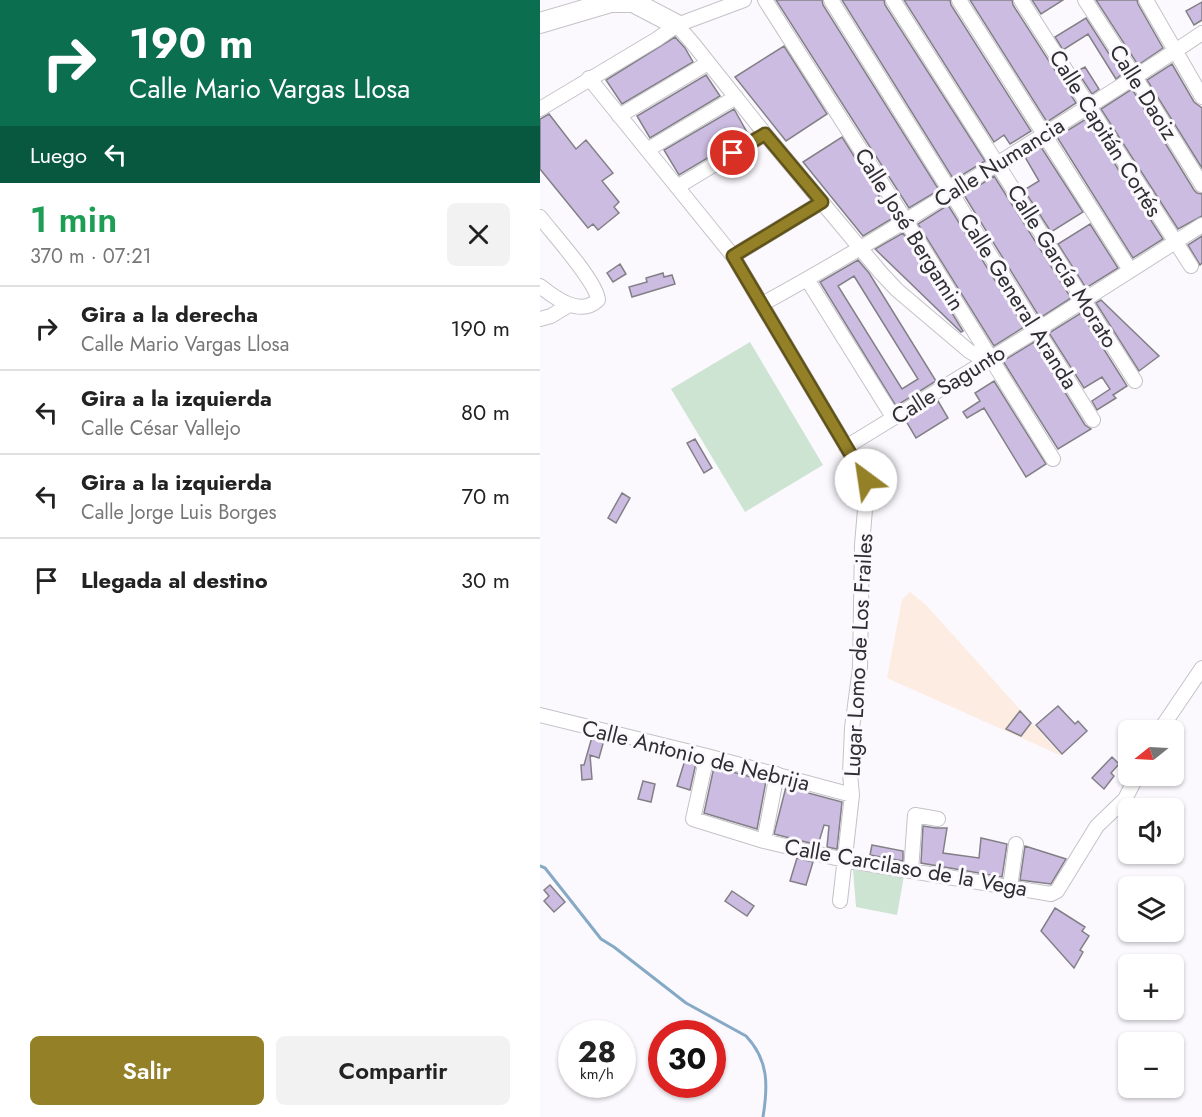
<!DOCTYPE html>
<html lang="es">
<head>
<meta charset="utf-8">
<style>
  :root { --surface:#fff; --page:#f2f2f2; --text:#222; --muted:#767676; --line:#e0e0e0; --accent:#938027 }
  body { margin:0; font-family:Jost,sans-serif; background:var(--page); color:var(--text); height:100vh; display:flex; flex-direction:column; font-size:22px; white-space:nowrap }
  * { box-sizing:border-box; margin:0 }
  p { font-size:20px; color:var(--muted) }
  .icon { flex:none; width:33px; height:33px; fill:none; stroke:currentColor; stroke-width:2; stroke-linecap:round; stroke-linejoin:round }
  .map { position:relative; flex:1; overflow:hidden }
  .details { display:flex; flex-direction:column; background:var(--surface); width:540px }
  .details>* { flex:none }
  .banner { background:#0b6e4f; color:#fff; overflow:hidden }
  .needle { width:39px; rotate:252deg }
  .tools { position:absolute; left:578px; top:720px; display:grid; gap:12px }
  .tools a { display:grid; place-items:center; width:66px; height:66px; border-radius:9px; background:var(--surface); box-shadow:0 2px 4px #0004; font-size:30px }
  .speed { position:absolute; left:18px; top:1020px; display:flex; gap:12px; font-size:30px; font-weight:700; text-align:center }
  .speed>* { display:grid; place-content:center; width:78px; height:78px; border-radius:50%; background:var(--surface); box-shadow:0 2px 4px #0004; line-height:1 }
  .speed small { font-size:15px; font-weight:400 }
  .speed .limit { border:9px solid #d22; background:#fff; color:#111 }
  .pin { position:absolute; display:grid; place-items:center; width:51px; height:51px; color:#fff; margin:-26px; border:3px solid #fff; border-radius:50%; box-shadow:0 2px 6px #0007 }
  .me { position:absolute; width:66px; margin:-33px; rotate:329deg; stroke-linejoin:round; filter:drop-shadow(0 0 4px #0008) }
  .turn { display:flex; align-items:center; gap:21px; height:126px; padding:0 30px; font-size:27px }
  .turn .icon { width:78px; height:78px; stroke-width:2.5 }
  .turn b { display:block; font-size:42px; line-height:51px }
  .then { display:flex; align-items:center; height:57px; padding:0 30px; background:#0003; gap:12px; font-size:22px }
  .round { display:grid; place-items:center; flex:none; width:63px; height:63px; border-radius:9px; background:var(--page) }
  .head { display:flex; align-items:center; justify-content:space-between; height:102px; padding:0 30px }
  h1 { font-size:36px; font-weight:600; line-height:45px; color:#1e9e55 }
  .primary-button { display:flex; gap:12px; margin-top:auto; padding:12px 30px }
  .primary-button a { flex:1; height:69px; border-radius:9px; background:var(--accent); color:#fff; font-size:24px; font-weight:600; line-height:69px; text-align:center }
  .primary-button a+a { background:var(--page); color:var(--text) }
  ul { padding:0; list-style:none }
  li { display:flex; align-items:center; gap:18px; height:84px; padding:0 30px; border-top:2px solid var(--line) }
  li div { flex:1 }
  li b { display:block; font-size:22px }
  li em { font-style:normal }
  main { display:flex; flex:1; min-height:0 }
  .map>svg:first-child { display:block }
  .commercial { fill:#fdece1 }
  .green { fill:#cde4d3 }
  .lines { fill:none; stroke-linecap:round; stroke-linejoin:round }
  .stream { stroke:#86aac5; stroke-width:3 }
  .building { fill:#ccbce2; stroke:#828086; stroke-width:1.5; fill-rule:evenodd }
  .minor-casing { stroke:#c4c2c8; stroke-width:16 }
  .highway-casing { stroke:#c4c2c8; stroke-width:22 }
  .minor { stroke:#fff; stroke-width:14 }
  .highway { stroke:#fff; stroke-width:20 }
  .route-casing { stroke:#605319; stroke-width:15 }
  .route { stroke:#938027; stroke-width:10 }
  .labels { text-anchor:middle; dominant-baseline:central; stroke-width:6; stroke-linejoin:round; paint-order:stroke }
  .street-label { font-size:22px; fill:#2e2d30; stroke:#fbf9fe }
</style>
</head>
<body>
<main>
<section class="details">
<div class="banner">
<div class="turn"><svg class="icon" aria-label="right" viewBox="0 0 24 24"><path d="M7 20v-9h11M14 6l5 5-5 5"/></svg><div><b>190 m</b>Calle Mario Vargas Llosa</div></div>
<div class="then">Luego<svg class="icon" aria-label="left" viewBox="0 0 24 24"><path d="M17 20v-9H6M10 6l-5 5 5 5"/></svg></div>
</div>
<div class="head"><div><h1>1 min</h1><p>370 m · 07:21</p></div><a class="round"><svg class="icon" aria-label="close" viewBox="0 0 24 24"><path d="M6 6l12 12M18 6L6 18"/></svg></a></div>
<ul>
<li><svg class="icon" aria-label="right" viewBox="0 0 24 24"><path d="M7 20v-9h11M14 6l5 5-5 5"/></svg><div><b>Gira a la derecha</b><p>Calle Mario Vargas Llosa</p></div><em>190 m</em></li>
<li><svg class="icon" aria-label="left" viewBox="0 0 24 24"><path d="M17 20v-9H6M10 6l-5 5 5 5"/></svg><div><b>Gira a la izquierda</b><p>Calle César Vallejo</p></div><em>80 m</em></li>
<li><svg class="icon" aria-label="left" viewBox="0 0 24 24"><path d="M17 20v-9H6M10 6l-5 5 5 5"/></svg><div><b>Gira a la izquierda</b><p>Calle Jorge Luis Borges</p></div><em>70 m</em></li>
<li><svg class="icon" aria-label="arrive" viewBox="0 0 24 24"><path d="M6 21V4h12l-3 4 3 4H6"/></svg><div><b>Llegada al destino</b></div><em>30 m</em></li>
</ul>
<div class="primary-button"><a>Salir</a><a>Compartir</a></div>
</section>
<div class="map">
<svg width="662" height="1117" viewBox="0 0 662 1117">
  <rect width="100%" height="100%" fill="#fbf9fe"/>
  <path class="commercial" d="M370,592L386,605L522,756L347,678L362,600Z"/>
  <path class="green" d="M210,342L283,465L205,512L131,389Z
    M313,870L364,876L357,915L316,907Z"/>
  <g class="lines">
    <path class="stream" d="M0,866L5,868L24,892L61,939L74,947L146,1003L206,1036C229,1060 228,1086 223,1117"/>
  </g>
  <path class="building" d="M236,0H282L283,5L399,190L369,208Z
    M302,0H344L345,5L445,161L414,180Z
    M364,0H410L411,5L491,131L470,144L464,135L454,142Z
    M430,0H472L473,5L536,103L507,122Z
    M492,0H523L501,14Z
    M556,0H597L598,4L623,48L598,65Z
    M662,2V20L654,25L646,11Z
    M546,18L582,74L576,79L548,34L523,50L515,37Z
    M135,37L145,48L153,62L82,104L66,80Z
    M244,46L287,114L246,141L195,77Z
    M632,64L654,102L662,108V168L607,80Z
    M545,67L559,89L552,94L537,71Z
    M166,75L180,96L110,138L97,116Z
    M592,89L654,190L657,193L662,194V216L638,229L561,109Z
    M194,109L208,134L139,175L124,150Z
    M9,114L36,149L46,140L73,173L62,181L79,202L74,207L79,213L58,230L53,224L48,228L0,169V119Z
    M546,119L623,239L593,258L517,137Z
    M302,137L353,218L323,236L263,162Z
    M501,147L543,212L511,232L484,190L499,181L485,157Z
    M454,176L531,298L500,318L424,195Z
    M408,205L484,327L454,346L378,224Z
    M550,224L578,268L546,288L518,244Z
    M363,233L423,331L421,332L335,249Z
    M662,236V263L660,265L648,245Z
    M318,260L329,273L396,381L356,406L280,282ZM314,276L378,379L362,389L298,286Z
    M80,264L86,274L73,282L67,273Z
    M123,273L124,277L132,275L135,284L92,297L89,287L107,282L106,278Z
    M561,300L619,356L599,371L556,303Z
    M541,313L587,386L573,395L576,398L557,410L552,401L570,389L562,377L544,388L509,333Z
    M494,342L545,425L551,429L518,449L463,361Z
    M454,381L506,464L486,477L444,408L427,418L423,412L440,401L435,393Z
    M398,401L408,418L376,438L366,421Z
    M155,439L172,468L164,473L147,443Z
    M82,493L90,498L76,523L68,518Z
    M518,706L535,724L538,721L547,731L522,754L496,725Z
    M480,711L491,723L481,736L466,729Z
    M52,737L64,740L59,758L50,755L52,779L42,780L41,765H44Z
    M572,757L579,764L571,773L574,776L564,789L552,778Z
    M145,760L156,763L150,790L137,786Z
    M174,767L226,781L217,829L164,813Z
    M103,781L115,784L111,802L98,799Z
    M246,787L302,802L297,849L287,847L289,826L284,825L278,845L234,834Z
    M383,826L396,828H407L403,853L439,858L441,838L467,844L462,877L381,863Z
    M332,845L363,851V861L330,855Z
    M485,846L526,859L511,884L480,880Z
    M257,858L273,862L266,885L250,881Z
    M10,885L25,902L14,912L4,901L9,896L4,890Z
    M192,891L214,906L207,916L185,901Z
    M515,908L545,927L542,931L549,936L540,950L543,952L534,968L501,931Z"/>
  <g class="lines">
    <defs>
      <path id="minor" d="M225,0L366,221L513,459
        M291,0L553,420
        M353,0L595,381
        M419,0L590,270
        M481,0L651,266
        M545,0L595,77L662,185
        M606,0L662,97
        M137,25L155,46L225,134L341,273L357,290L429,351L439,357H450
        M49,78L193,256L326,480L327,486L322,545L320,668L312,728L310,774L312,795L300,901
        M0,109L117,39L137,25L204,0
        M79,116L168,63
        M107,150L196,97
        M137,187L225,134
        M0,217C13,234 57,282 58,300C40,317 15,298 0,286
        M193,256L282,202
        M267,279L353,417
        M222,304C305,259 385,209 465,159C531,117 597,77 662,33
        M0,319L11,316L29,305
        M306,447L497,330L662,225
        M0,715L167,756L312,795
        M620,730L662,668
        M167,756L153,819L224,841L304,860L511,894L517,891L557,826L585,799L597,776
        M224,841L237,774
        M371,871L375,815L398,819
        M470,887L476,844"/>
      <path id="highway" d="M0,23L71,2H93L137,25"/>
    </defs>
    <use href="#minor" class="minor-casing"/>
    <use href="#highway" class="highway-casing"/>
    <use href="#minor" class="minor"/>
    <use href="#highway" class="highway"/>
  </g>
  <g class="lines">
    <defs>
      <path id="route" d="M193,153L225,134L282,202L193,256L326,480"/>
    </defs>
    <use href="#route" class="route-casing"/>
    <use href="#route" class="route"/>
  </g>
  <g class="labels">
    <g class="street-label">
      <text transform="translate(604 92) rotate(58)">Calle Daoiz</text>
      <text transform="translate(566 133) rotate(58)">Calle Capitán Cortés</text>
      <text transform="translate(459 162) rotate(-32)">Calle Numancia</text>
      <text transform="translate(370 229) rotate(58)">Calle José Bergamin</text>
      <text transform="translate(523 266) rotate(58)">Calle García Morato</text>
      <text transform="translate(479 301) rotate(58)">Calle General Aranda</text>
      <text transform="translate(408 384) rotate(-32)">Calle Sagunto</text>
      <text transform="translate(318 655) rotate(-87)">Lugar Lomo de Los Frailes</text>
      <text transform="translate(156 755) rotate(14)">Calle Antonio de Nebrija</text>
      <text transform="translate(366 867) rotate(10)">Calle Carcilaso de la Vega</text>
    </g>
  </g>
</svg>
<div class="tools">
<a><svg class="needle" viewBox="-14 -14 28 28"><path d="M0-13l5 13h-10z" fill="#e53935"/><path d="M0 13l5-13h-10z" fill="#767676"/></svg></a>
<a><svg class="icon" aria-label="sound" viewBox="0 0 24 24"><path d="M4 9h4l5-4v14l-5-4H4zM17 9q2 3 0 6"/></svg></a>
<a><svg class="icon" aria-label="layers" viewBox="0 0 24 24"><path d="M12 4l9 5-9 5-9-5zM3 14l9 5 9-5"/></svg></a>
<a>+</a>
<a>−</a>
</div>
<div class="speed"><div>28<small>km/h</small></div><div class="limit">30</div></div>
<div class="pin" style="left:193px;top:153px;background:#d93025"><svg class="icon" aria-label="arrive" viewBox="0 0 24 24"><path d="M6 21V4h12l-3 4 3 4H6"/></svg></div>
<svg class="me" style="left:326px;top:480px" viewBox="-20 -20 40 40"><circle r="19" fill="#fff"/><path d="M0-13L10 11 0 6-10 11z" fill="#938027"/></svg>
</div>
</main>
</body>
</html>
